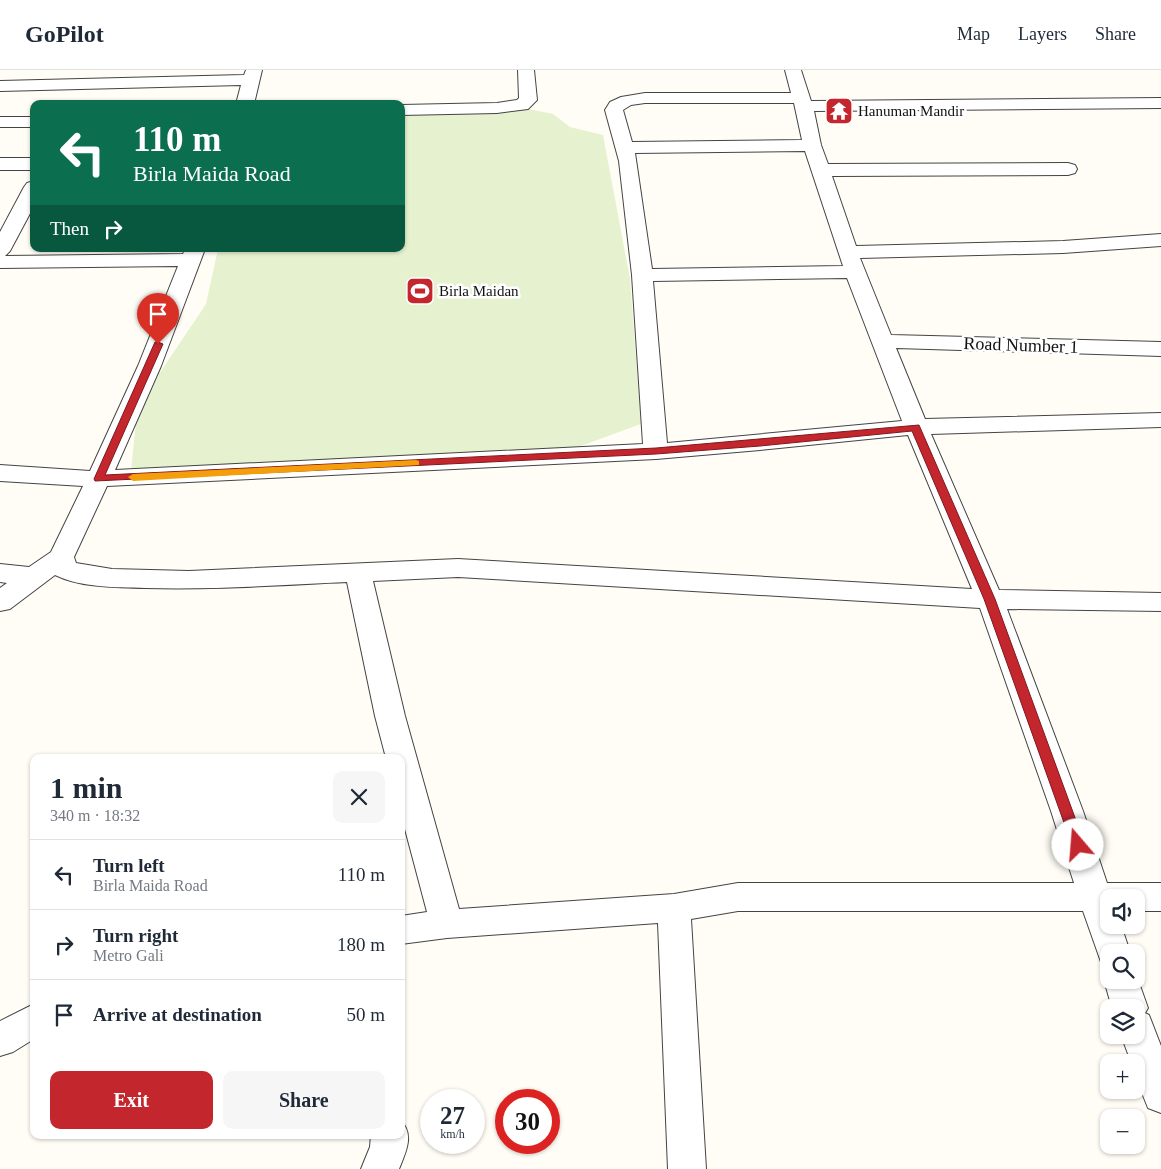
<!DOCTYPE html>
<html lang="en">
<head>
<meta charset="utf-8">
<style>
  :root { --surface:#fff; --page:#f6f6f7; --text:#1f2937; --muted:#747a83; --line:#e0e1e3; --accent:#c4262e }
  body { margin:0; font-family:"Times New Roman",serif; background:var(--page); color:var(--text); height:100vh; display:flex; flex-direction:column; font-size:19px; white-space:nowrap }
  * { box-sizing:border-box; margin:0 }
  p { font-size:16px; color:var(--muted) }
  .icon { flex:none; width:28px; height:28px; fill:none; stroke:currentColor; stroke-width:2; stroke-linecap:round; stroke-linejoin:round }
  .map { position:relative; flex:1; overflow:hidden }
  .drawer { position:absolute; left:30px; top:684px; width:375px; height:385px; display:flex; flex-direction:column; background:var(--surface); border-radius:10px; box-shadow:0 1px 4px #0004 }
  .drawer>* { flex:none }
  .guide { position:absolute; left:30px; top:30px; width:375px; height:152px; border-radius:10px; box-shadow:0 1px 4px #0004; background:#0b6e4f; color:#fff; overflow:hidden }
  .tools { position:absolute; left:1100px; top:819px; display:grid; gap:10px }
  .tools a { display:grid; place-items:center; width:45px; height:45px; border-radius:10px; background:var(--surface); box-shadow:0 1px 4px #0004; font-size:25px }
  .speed { position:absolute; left:420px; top:1019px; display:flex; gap:10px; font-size:25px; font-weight:700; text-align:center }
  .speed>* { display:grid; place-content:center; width:65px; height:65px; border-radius:50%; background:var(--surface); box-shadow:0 1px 4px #0004; line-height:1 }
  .speed small { font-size:12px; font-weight:400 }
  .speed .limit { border:8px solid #d22; background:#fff; color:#111 }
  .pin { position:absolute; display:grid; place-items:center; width:42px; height:42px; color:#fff; margin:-51px -21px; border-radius:50% 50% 50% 0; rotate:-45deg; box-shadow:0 0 5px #0007 }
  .pin .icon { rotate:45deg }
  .me { position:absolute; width:55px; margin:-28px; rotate:342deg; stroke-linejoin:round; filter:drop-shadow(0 0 4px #0008) }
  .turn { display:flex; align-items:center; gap:18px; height:105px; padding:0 20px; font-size:22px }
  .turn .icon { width:65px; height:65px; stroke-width:2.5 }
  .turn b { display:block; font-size:35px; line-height:42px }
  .then { display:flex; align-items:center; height:48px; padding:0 20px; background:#0003; gap:10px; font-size:19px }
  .round { display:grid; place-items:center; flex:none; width:52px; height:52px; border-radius:10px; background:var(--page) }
  .head { display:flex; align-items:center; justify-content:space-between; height:85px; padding:0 20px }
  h1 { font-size:30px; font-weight:700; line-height:38px }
  .action { display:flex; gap:10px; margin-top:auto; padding:10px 20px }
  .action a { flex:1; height:58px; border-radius:10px; background:var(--accent); color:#fff; font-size:20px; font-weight:700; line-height:58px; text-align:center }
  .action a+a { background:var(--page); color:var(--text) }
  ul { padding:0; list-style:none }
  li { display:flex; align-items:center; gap:15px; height:70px; padding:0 20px; border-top:1px solid var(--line) }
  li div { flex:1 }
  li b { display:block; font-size:19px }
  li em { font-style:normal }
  header { display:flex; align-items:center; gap:30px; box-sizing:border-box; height:70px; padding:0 25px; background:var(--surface); border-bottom:1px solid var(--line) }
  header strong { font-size:24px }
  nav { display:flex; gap:28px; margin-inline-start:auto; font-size:18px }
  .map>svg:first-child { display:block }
  .pitch { fill:#e6f2cf }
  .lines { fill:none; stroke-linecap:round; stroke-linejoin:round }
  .minor-casing { stroke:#444; stroke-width:2 }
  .minor { fill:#fff; fill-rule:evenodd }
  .route { fill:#c4262e; stroke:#7f191e }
  .slow { fill:#f59e0b }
  .labels { text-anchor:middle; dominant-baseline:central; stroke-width:5; stroke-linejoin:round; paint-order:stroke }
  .far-poi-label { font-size:15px; fill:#111; stroke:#fff; text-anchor:start }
  .street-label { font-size:18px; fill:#111; stroke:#fff }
</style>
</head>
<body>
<header>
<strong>GoPilot</strong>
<nav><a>Map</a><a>Layers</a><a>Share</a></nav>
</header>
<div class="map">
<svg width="1161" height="1099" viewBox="0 0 1161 1099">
  <rect width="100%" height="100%" fill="#fffdf5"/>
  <path class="pitch" d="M529,39L553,44L570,57L603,65L630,209L641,354L578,377L458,386L131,401L136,352L159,304L206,234L218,179H401V43Z"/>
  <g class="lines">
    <defs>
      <path id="minor" d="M246,0H262L254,34H236L241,15L0,21V11L244,5Z
        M518,0H534L537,30L528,39L497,43L401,45V35L497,33L517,30L519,28Z
        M785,0H801L811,31L1161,28V38L814,41L821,75L828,94L1068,93L1075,95L1077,99L1075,103L1068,105L832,106L856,176L1063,171L1161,164V176L1063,183L860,188L891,265L1161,272V286L896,278L925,349L1161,343V357L931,364L999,520L1161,523V541L1007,539L1083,741L1107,813H1161V841H1136V828H1109V855H1121L1130,882H1109V895L1101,892L1083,841H738L691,849L706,1099H668L658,853L447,868L401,874V846L427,842L401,744V688H386L375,646L347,512C280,515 212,520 145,518C115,517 82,518 55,505L10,539L0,541V518L7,513L0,512V494L29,497L51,482L83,416L0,411V395L90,401L138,296L178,196L0,198V162L24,117L27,113L34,111V136L10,181L5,186L183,184L185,179H205L161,296L115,400L643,374L632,205L619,91L605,40L610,32L621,27L645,23H791ZM645,33H794L802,70L632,72L623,40L631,35ZM805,81L843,196L652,199L635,83ZM847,208L902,351L667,373L653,211ZM908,365L972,519L458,489L189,501L112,499L76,493L74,487L107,416L656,389L760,380ZM458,507L980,538L1051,741L1074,813H738L674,824L459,839L405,646L373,511Z
        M0,47H34V57H0Z
        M0,88H34V100H0Z
        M1109,899V910H1136V906L1138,910L1148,938L1145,943L1149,945L1161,976V1043L1148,1038L1136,1008V992H1131L1121,965H1136V938H1112L1104,910Z
        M34,934V969L13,982L0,986V951Z
        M401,1051C415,1065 405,1084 399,1099H361L370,1077L371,1065H401Z"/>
    </defs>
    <use href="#minor" class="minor-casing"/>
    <use href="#minor" class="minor"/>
  </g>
  <path class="route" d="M155,272H158L163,274L105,405L656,378L919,355L995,529L1085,775L1083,779L1078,780L1074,779L1072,775L984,529L912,361L760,376L656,384L95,411L94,409Z"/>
  <path class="slow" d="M416,390L419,391V395L133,411L128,407L133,404Z"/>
  <defs>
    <symbol id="temple-square" viewBox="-11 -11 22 22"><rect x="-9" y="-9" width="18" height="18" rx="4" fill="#c4262e" stroke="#fff"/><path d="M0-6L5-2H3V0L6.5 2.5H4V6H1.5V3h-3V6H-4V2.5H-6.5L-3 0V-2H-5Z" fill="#fff"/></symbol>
    <symbol id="stadium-square" viewBox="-11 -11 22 22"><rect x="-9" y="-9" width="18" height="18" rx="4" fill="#c4262e" stroke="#fff"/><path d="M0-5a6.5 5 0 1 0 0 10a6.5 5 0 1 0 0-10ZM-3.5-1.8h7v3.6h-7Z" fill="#fff"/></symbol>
  </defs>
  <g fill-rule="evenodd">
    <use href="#temple-square" x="823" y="25" width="32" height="32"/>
    <use href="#stadium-square" x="404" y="205" width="32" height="32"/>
  </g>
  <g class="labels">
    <g class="far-poi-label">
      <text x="858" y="41">Hanuman Mandir</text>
      <text x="439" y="221">Birla Maidan</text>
    </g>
    <g class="street-label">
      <text transform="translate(1021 275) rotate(2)">Road Number 1</text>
    </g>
  </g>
</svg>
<div class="tools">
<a><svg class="icon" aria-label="sound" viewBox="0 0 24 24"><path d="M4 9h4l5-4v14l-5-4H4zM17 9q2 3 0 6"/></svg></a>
<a><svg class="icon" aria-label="search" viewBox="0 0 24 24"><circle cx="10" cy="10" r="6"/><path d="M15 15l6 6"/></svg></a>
<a><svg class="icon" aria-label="layers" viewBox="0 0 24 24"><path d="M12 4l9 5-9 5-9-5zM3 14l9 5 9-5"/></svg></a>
<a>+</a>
<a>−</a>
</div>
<div class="speed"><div>27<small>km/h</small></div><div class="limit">30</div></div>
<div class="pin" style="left:158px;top:274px;background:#d93025"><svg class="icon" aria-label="arrive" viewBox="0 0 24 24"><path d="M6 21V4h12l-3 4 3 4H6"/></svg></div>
<svg class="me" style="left:1078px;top:775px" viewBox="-20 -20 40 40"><circle r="19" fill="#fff"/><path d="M0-13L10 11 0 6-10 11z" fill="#c4262e"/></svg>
<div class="guide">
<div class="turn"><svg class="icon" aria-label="left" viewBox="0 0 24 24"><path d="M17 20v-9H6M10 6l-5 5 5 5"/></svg><div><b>110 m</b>Birla Maida Road</div></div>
<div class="then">Then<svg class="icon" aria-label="right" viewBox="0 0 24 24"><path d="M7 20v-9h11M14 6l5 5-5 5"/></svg></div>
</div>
<section class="drawer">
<div class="head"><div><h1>1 min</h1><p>340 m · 18:32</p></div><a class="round"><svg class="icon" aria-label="close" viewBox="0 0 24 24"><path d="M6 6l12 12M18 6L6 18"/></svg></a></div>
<ul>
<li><svg class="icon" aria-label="left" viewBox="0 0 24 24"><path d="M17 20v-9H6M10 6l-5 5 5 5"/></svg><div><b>Turn left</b><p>Birla Maida Road</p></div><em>110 m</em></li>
<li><svg class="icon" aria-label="right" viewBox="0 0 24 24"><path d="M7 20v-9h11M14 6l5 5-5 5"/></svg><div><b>Turn right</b><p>Metro Gali</p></div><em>180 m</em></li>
<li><svg class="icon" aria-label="arrive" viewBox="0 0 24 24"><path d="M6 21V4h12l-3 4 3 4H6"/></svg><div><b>Arrive at destination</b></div><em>50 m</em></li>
</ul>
<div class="action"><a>Exit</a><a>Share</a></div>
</section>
</div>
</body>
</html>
